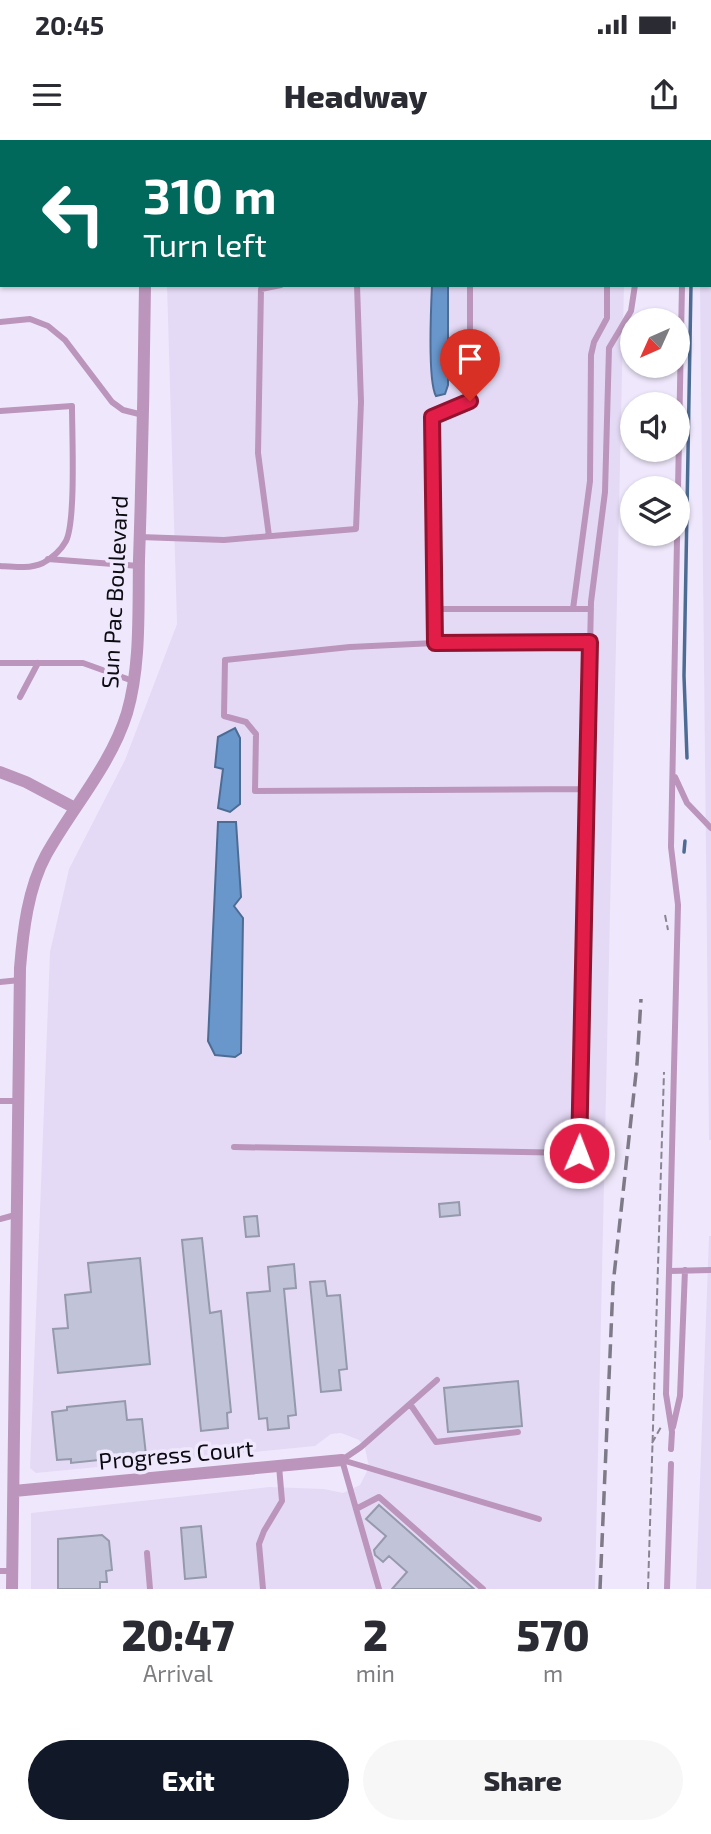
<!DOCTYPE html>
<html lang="en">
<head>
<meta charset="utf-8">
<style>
  :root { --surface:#fff; --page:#f7f7f7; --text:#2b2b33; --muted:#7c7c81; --accent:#111827 }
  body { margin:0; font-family:"Exo 2",sans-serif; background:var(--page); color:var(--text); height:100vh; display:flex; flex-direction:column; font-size:26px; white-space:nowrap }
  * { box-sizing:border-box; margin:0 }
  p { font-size:23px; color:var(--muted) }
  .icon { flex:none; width:38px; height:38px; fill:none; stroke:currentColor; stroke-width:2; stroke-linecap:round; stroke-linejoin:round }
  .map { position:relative; height:1449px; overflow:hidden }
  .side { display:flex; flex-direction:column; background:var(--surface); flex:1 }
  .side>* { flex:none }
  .hud { position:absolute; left:0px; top:0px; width:712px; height:147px; box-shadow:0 2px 5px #0004; background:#00695c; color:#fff; overflow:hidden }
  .needle { width:46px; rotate:225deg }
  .buttons { position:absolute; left:620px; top:168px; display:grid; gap:14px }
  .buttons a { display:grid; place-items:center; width:70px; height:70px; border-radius:50%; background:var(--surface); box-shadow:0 2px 5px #0004; font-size:35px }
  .pin { position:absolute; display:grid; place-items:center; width:60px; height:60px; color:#fff; margin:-72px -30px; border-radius:50% 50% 50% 0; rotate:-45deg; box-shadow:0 0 7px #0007 }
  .pin .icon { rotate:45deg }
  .me { position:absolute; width:77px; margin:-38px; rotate:1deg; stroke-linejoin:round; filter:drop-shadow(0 0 5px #0008) }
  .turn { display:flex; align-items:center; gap:24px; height:147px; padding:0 28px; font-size:32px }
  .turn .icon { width:91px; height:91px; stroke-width:2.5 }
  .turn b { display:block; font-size:49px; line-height:60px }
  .eta { display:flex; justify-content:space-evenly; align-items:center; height:119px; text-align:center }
  .eta b { font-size:42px; font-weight:800; line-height:49px }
  .action { display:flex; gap:14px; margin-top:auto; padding:14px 28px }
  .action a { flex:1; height:80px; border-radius:42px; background:var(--accent); color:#fff; font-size:28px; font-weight:800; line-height:80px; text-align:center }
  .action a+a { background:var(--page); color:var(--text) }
  .status { display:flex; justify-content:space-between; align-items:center; height:49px; padding:0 35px; background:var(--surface); direction:ltr }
  .status svg { height:19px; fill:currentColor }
  header { display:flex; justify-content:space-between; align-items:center; height:91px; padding:0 28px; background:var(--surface); font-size:32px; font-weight:800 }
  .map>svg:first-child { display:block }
  .built { fill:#e4daf6 }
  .water { fill:#6996cb; stroke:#4d6c94; stroke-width:2 }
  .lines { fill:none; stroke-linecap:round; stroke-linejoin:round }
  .stream { stroke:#4d6c94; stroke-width:3.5 }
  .building { fill:#c1c4d9; stroke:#9599ac; stroke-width:2 }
  .path { stroke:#898492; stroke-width:2; stroke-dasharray:7 3.5; stroke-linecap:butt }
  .service { stroke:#bb95bb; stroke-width:6 }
  .minor { stroke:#bb95bb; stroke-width:12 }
  .primary { stroke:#8e4a90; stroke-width:19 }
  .rail { stroke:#7f7a88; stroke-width:3.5; stroke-dasharray:14 7; stroke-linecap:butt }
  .route-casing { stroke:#92132f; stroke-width:18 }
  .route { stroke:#e11d48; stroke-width:12 }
  .labels { text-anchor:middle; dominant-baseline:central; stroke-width:7; stroke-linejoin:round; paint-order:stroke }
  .street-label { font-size:23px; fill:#0d0b12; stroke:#efe8fc }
</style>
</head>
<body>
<div class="status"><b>20:45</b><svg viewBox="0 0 49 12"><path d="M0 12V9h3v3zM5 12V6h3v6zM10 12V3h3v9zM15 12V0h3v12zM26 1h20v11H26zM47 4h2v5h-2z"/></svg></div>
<header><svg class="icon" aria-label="menu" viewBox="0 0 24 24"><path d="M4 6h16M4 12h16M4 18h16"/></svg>Headway<svg class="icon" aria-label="share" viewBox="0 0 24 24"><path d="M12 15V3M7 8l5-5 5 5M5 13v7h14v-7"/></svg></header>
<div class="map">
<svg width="711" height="1449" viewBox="0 0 711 1449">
  <rect width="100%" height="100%" fill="#efe8fc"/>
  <path class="built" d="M167,0H619V2H167Z
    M711,47V1000H709L700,145H710Z
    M167,145H624L595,1449H31V1373L269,1347L324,1349L343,1353L360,1345L369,1327L365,1308L359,1300L341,1293L331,1294L315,1306L36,1333L30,1328L50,812L69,729L125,620L177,484Z
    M709,1096H711V1449H696Z"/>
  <path class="water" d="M432,145H448V245L445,254L436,256C428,242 431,167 432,145Z
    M235,588L240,598V664L230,672L218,668L223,629L215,627L218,597Z
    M218,682H236L241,757L234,766L243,778L241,913L235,917L215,915L208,901Z"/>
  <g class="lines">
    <path class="stream" d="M694,2V0
      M687,618L684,536L691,145
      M684,712L685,701"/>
  </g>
  <path class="building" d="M459,1062L460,1075L440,1077L439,1064Z
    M257,1076L259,1096L246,1097L244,1077Z
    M202,1098L210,1173L221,1171L231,1272L227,1273L228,1288L201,1291L182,1100Z
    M140,1118L150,1224L58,1233L53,1189L68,1188L65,1155L91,1152L88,1123Z
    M294,1124L296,1148L284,1149L296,1275L288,1276L289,1288L268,1290L267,1278L259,1279L247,1153L270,1151L268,1127Z
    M325,1141L327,1156L340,1155L347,1229L339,1230L341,1250L321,1252L310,1142Z
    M518,1241L522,1286L448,1292L444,1248Z
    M125,1261L127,1280L142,1279L146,1315L71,1323V1319L57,1320L52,1272L67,1270V1267Z
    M379,1365L474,1449H392L407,1432L389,1416L383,1422L375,1415L374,1410L386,1396L366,1379Z
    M201,1386L206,1437L185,1439L181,1388Z
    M102,1395L109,1401L112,1430L106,1431L107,1442H100V1449H58V1399Z"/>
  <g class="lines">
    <path class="path" d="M659,2L674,1
      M665,775L668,790
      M652,1303L661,1287
      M648,1449L664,932"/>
    <path class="service" d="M683,0V2
      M26,2L28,0
      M636,2V0
      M0,5H2
      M470,145V261L432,277L435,503L350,507L225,520L224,576L246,582L256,594L255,651L588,649
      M0,182L30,179L48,186L65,200L112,262L123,270L143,275
      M0,271L72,266C72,293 76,381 66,401C61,410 52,418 43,423C30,429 14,427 0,426
      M269,396L258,313L261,149L281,145
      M140,397L224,400L356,389L361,262L357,145
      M48,419L139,426
      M434,469H591
      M573,469L590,341L591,215L594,202L607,178V145
      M435,503L590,502
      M0,523H83L133,541
      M20,557L38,523
      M675,637L687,663L711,688
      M0,842L20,840
      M0,961H17
      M234,1007L579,1013L591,462L605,352L609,208L631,171L635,145
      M0,1079L15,1075
      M670,1131L711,1130
      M410,1264L436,1302L518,1292
      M673,1287L680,1256L685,1130
      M671,1309L672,1292L666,1254L678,765L671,707L682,145
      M342,1320L539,1379
      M342,1320L379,1449
      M342,1320L361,1307L437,1240
      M356,1369L379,1357L483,1449
      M147,1413L150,1449
      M0,1431H12
      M263,1449L259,1404L264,1391L282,1361L279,1326
      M667,1449L671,1324"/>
    <path class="minor" d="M154,0V2
      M0,632L26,642L75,668
      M14,1351L342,1320
      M12,1449L20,828C23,791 28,748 46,715C72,668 111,625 127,573C141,525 138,470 139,420C142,329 144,237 145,145"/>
    <path class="primary" d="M710,11L711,10
      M710,32H711
      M0,65H2
      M0,92H2"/>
    <path class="rail" d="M600,1449L613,1145L637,924L641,859"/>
  </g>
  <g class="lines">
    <defs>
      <path id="route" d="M470,261L432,277L435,503L590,502L579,1013"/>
    </defs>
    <use href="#route" class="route-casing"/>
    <use href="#route" class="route"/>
  </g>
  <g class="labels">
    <g class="street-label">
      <text transform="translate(114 452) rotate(-87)">Sun Pac Boulevard</text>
      <text transform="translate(176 1314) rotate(-5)">Progress Court</text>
    </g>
  </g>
</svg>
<div class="buttons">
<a><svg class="needle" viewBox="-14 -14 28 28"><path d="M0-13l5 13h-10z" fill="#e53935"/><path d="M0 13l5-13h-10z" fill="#7c7c81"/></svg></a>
<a><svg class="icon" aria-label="sound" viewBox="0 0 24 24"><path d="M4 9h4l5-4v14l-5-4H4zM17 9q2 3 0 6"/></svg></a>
<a><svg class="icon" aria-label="layers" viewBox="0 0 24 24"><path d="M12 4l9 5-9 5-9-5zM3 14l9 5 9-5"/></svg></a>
</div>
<div class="pin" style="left:470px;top:261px;background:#d93025"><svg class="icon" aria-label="arrive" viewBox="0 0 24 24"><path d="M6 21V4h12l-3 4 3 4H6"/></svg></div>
<svg class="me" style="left:579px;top:1013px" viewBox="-20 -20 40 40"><circle r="17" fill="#e11d48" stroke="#fff" stroke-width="3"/><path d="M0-11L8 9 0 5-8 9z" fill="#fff"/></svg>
<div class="hud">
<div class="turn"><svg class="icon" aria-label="left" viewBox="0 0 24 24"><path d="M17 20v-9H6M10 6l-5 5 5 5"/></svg><div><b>310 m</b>Turn left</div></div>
</div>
</div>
<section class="side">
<div class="eta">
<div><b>20:47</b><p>Arrival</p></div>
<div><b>2</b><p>min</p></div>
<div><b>570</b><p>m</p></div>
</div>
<div class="action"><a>Exit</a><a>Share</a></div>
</section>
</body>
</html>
